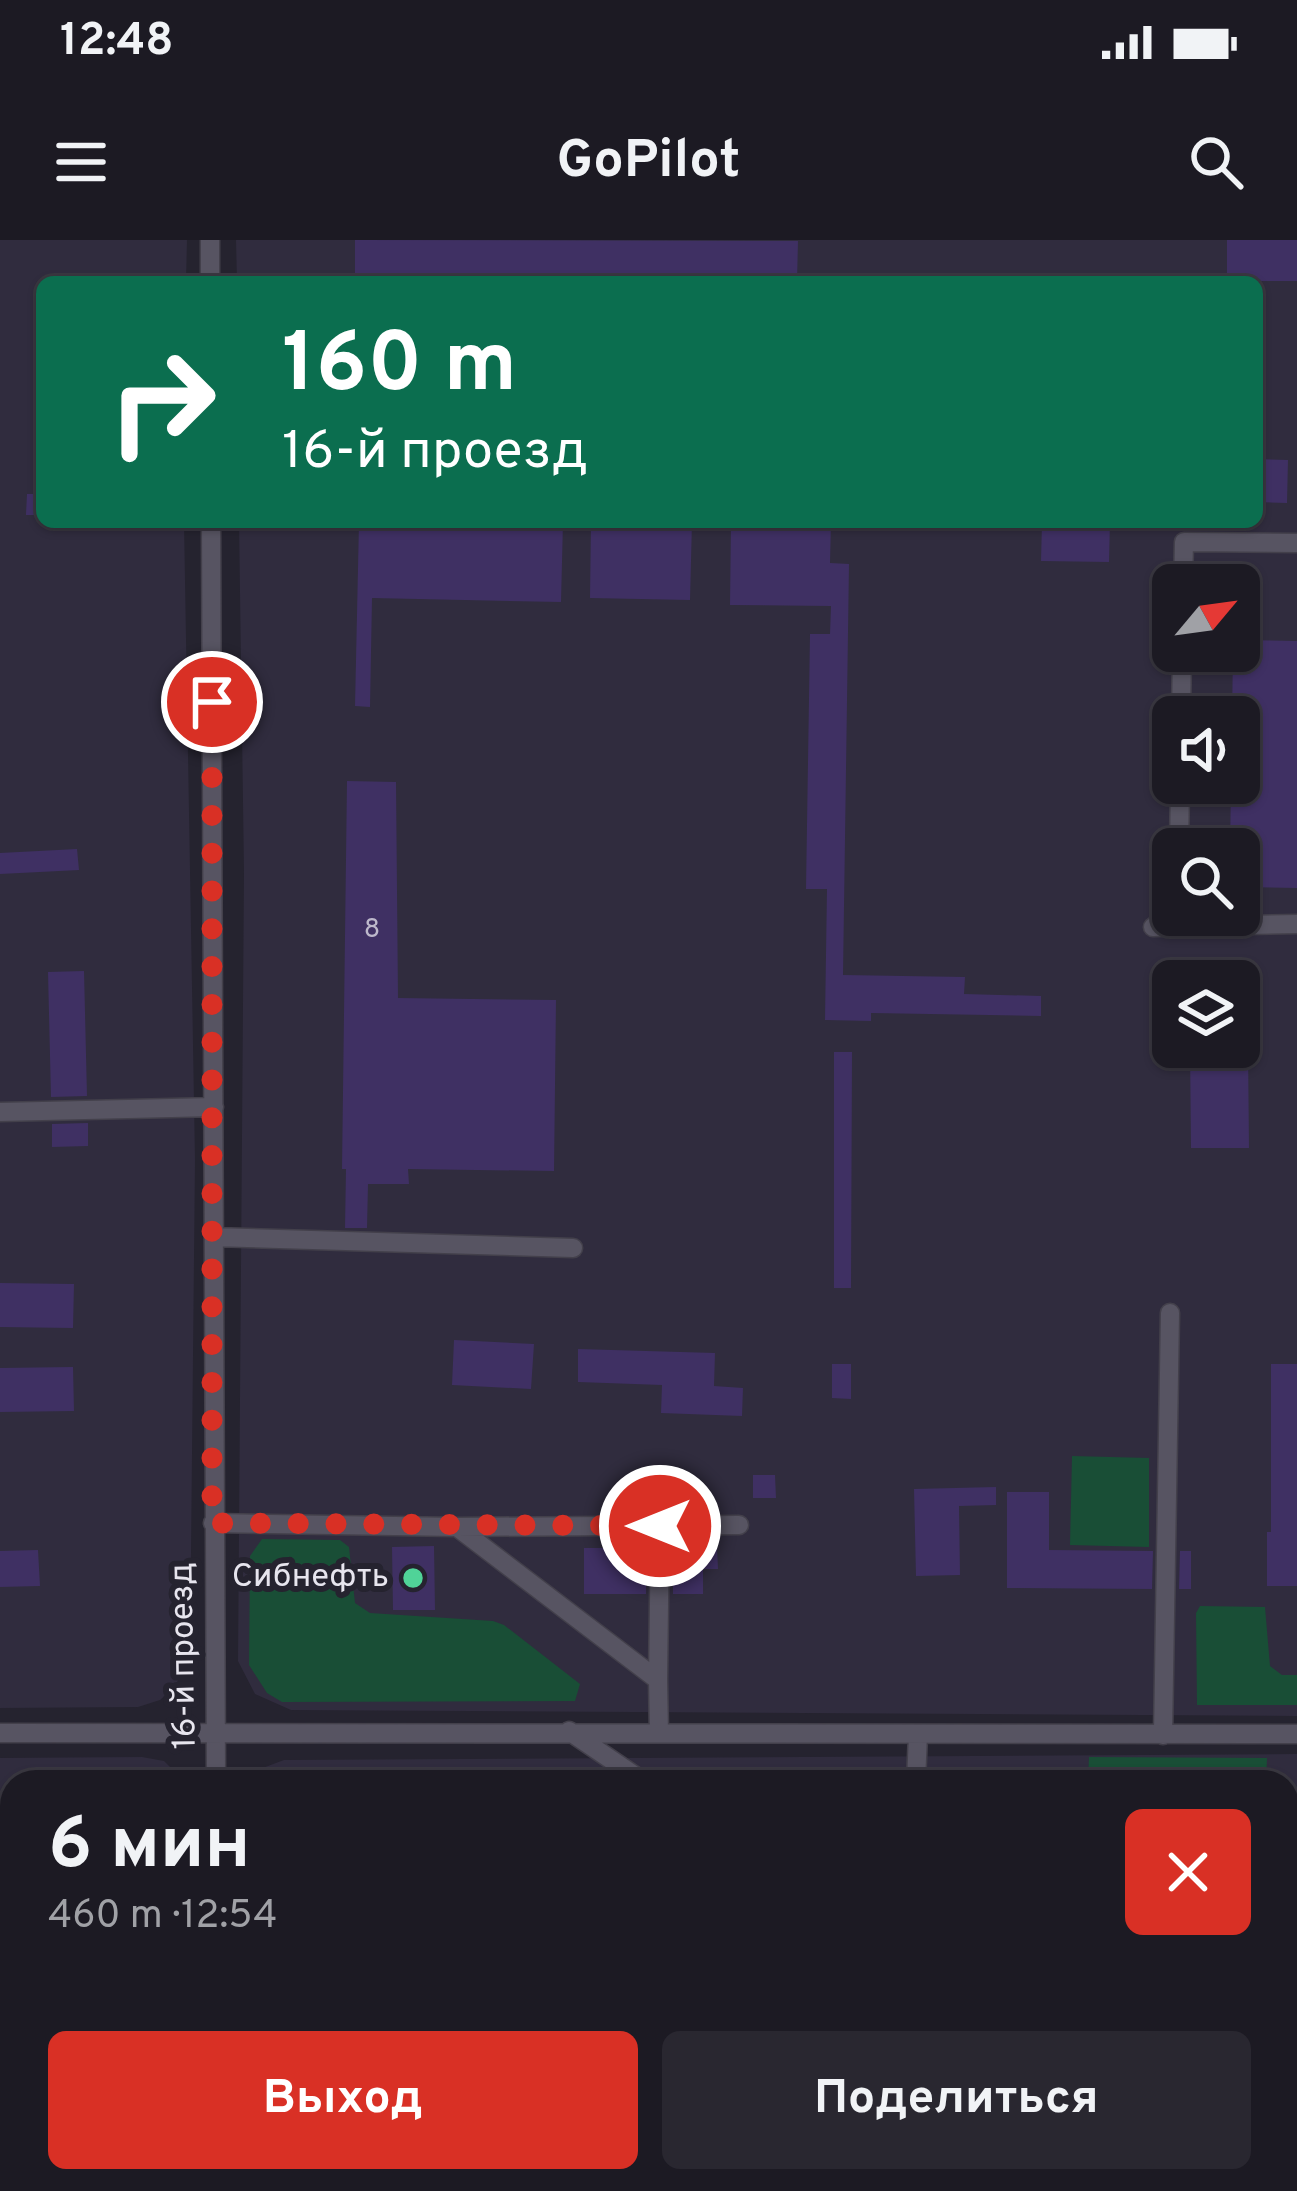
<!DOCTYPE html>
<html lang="ru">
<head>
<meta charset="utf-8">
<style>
  :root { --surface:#1c1a23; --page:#292730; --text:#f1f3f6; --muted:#a0a1a6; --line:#3a3841; --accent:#d93025 }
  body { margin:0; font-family:Overpass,sans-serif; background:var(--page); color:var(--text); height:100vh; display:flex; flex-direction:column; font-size:45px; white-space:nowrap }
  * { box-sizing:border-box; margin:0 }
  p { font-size:39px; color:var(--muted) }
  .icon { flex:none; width:66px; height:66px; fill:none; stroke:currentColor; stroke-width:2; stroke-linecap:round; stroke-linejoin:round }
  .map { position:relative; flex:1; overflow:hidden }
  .drawer { position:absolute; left:0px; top:1530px; width:1299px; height:423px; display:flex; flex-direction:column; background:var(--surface); border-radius:36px 36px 0 0; box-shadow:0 3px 9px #0004,0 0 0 3px var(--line) }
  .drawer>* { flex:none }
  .banner { position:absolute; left:36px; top:36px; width:1227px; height:252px; border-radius:18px; box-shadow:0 3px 9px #0004,0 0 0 3px var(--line); background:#0b6e4f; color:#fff; overflow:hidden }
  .needle { width:78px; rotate:61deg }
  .buttons { position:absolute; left:1152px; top:324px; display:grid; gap:24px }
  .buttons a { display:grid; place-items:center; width:108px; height:108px; border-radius:18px; background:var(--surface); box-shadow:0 3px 9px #0004,0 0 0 3px var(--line); font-size:60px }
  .pin { position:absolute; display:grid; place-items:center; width:102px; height:102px; color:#fff; margin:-51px; border:6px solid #fff; border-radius:50%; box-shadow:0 3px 12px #0007 }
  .me { position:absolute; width:132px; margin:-66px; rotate:270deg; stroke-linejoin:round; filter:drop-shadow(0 0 9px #0008) }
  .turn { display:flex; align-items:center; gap:42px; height:252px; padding:0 48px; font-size:54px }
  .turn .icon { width:156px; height:156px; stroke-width:2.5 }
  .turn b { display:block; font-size:84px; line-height:102px }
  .round { display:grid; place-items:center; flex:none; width:126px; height:126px; border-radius:18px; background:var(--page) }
  .overview { display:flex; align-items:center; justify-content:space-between; height:204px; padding:0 48px }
  h1 { font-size:72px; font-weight:700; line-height:90px }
  .primary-button { display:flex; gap:24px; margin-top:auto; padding:24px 48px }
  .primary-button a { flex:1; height:138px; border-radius:18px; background:var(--accent); color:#fff; font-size:48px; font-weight:700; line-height:138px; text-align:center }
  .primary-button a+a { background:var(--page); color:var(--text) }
  .status { display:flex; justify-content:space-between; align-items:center; height:84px; padding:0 60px; background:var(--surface); direction:ltr }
  .status svg { height:33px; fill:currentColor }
  header { display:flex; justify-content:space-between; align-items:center; height:156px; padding:0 48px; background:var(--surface); font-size:54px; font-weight:700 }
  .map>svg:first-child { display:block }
  .built { fill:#302c3e; fill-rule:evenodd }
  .green { fill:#194e36 }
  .building { fill:#3f3063 }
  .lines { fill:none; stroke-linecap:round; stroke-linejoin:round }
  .minor-casing { stroke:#43404b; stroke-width:21 }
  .minor { stroke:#575462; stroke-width:18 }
  .route { stroke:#d93025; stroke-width:21; stroke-dasharray:0 37.8 }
  .poi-dot { fill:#50d398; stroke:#25232f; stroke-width:4.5 }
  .labels { text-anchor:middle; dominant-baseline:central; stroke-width:12; stroke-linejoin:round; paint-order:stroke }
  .number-label { font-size:27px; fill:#bdb8cb }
  .poi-label { font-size:33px; fill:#e7e5ee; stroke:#25232f; text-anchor:end }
  .street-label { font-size:33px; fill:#e7e5ee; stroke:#25232f }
</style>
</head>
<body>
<div class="status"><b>12:48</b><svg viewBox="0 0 49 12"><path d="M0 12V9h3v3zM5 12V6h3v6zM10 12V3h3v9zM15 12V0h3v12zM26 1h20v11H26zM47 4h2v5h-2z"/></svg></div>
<header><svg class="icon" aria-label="menu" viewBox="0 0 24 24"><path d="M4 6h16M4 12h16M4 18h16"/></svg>GoPilot<svg class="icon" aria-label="search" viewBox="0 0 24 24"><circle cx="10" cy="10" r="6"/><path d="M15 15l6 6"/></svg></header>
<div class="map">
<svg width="1297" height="1951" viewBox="0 0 1297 1951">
  <rect width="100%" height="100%" fill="#25232f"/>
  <path class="built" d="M0,0H187L186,42H42V282H184L195,920L190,1412L175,1447L160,1460L138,1467L0,1468Z
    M236,0H1297V1476L291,1470L255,1454L238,1421L244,632L239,282H1257V42H237ZM1173,345H1239V411H1173ZM1173,477H1239V543H1173ZM1173,609H1239V675H1173ZM1173,741H1239V807H1173Z
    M1297,1514V1951H244V1941H1287V1542H251L260,1529L284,1520Z
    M142,1517L164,1521L185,1542H12V1941H195L196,1951H0V1518Z"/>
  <path class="green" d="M1072,1216L1149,1218V1307L1070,1305Z
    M262,1299L340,1300L349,1307L355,1363L370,1373L493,1381L504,1385L580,1444L575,1461L282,1462L267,1453L249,1425L250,1316Z
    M1200,1366L1265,1367L1270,1426L1282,1435H1297V1465H1197L1196,1373Z
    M1089,1517L1267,1518L1266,1542H1088Z
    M574,1529L593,1542H264L272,1536L297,1532Z
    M109,1941H194V1951H109Z"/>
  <path class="building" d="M355,0L798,1L797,42H355Z
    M1227,0H1297V41H1227Z
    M1257,219L1288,220L1287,263L1257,262Z
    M27,254H42V275H26Z
    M359,282H563L561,362L372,358L370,467L355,466Z
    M591,282H692L690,360L590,358Z
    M731,282H831L830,323L849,324L843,735L965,737L964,754L1041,756V776L871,773V781L825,780L827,649H806L810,394H830L831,366L730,365Z
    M1042,282H1110L1109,322L1041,321Z
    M1239,400L1297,401V648L1239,647V609H1230L1231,543H1239V477H1232L1233,411H1239Z
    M347,541L396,542L398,758L556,760L554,931L408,929L409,944H368L367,988H345L346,929H342Z
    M77,609L79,630L0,634V613Z
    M84,731L87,856L51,857L48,732Z
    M1190,807H1248L1249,908H1191Z
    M834,812H852L851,1048H834Z
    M88,883V906L52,907V884Z
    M0,1043L74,1044L73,1088L0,1087Z
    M454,1100L534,1104L531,1149L452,1145Z
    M578,1109L715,1113L714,1146L743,1148L742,1176L661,1173L662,1145L578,1142Z
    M832,1124H851V1159L832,1158Z
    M1271,1124H1297V1346H1267V1292H1271Z
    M73,1127L74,1171L0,1172V1128Z
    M753,1235H775L776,1258H753Z
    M996,1247V1265L959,1266L960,1335L916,1336L914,1249Z
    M1007,1252H1049V1310L1153,1311L1152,1349L1007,1348Z
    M434,1306L435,1370H393L392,1307Z
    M584,1308H646V1354H584Z
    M673,1308H717L718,1329H703V1354H673Z
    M38,1310L40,1346L0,1347V1311Z
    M1180,1311H1191V1349H1179Z"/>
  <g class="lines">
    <defs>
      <path id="minor" d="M210,0V42
        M211,282L216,1542
        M1183,345L1184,302L1297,303
        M1181,477L1182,411
        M1179,609L1180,543
        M1153,687L1297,684
        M0,872L214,867
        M214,997L573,1008
        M213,1283L457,1287L658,1440L659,1493
        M457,1287L739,1285
        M658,1440L660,1286
        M569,1491L644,1542
        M0,1493L1297,1494
        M1163,1495L1170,1073
        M916,1542L918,1494
        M219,1941V1951
        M787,1951L788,1941"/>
    </defs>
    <use href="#minor" class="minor-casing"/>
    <use href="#minor" class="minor"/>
  </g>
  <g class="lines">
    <path class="route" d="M212,462V1283L660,1286"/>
  </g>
  <circle class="poi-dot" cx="413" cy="1338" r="12"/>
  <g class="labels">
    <g class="number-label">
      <text x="372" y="690">8</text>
    </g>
    <g class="poi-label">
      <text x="389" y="1338">Сибнефть</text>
    </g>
    <g class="street-label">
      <text transform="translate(185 1416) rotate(-91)">16-й проезд</text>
    </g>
  </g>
</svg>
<div class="buttons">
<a><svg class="needle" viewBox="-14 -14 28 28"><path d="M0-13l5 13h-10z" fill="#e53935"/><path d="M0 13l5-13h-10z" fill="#a0a1a6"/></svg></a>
<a><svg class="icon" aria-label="sound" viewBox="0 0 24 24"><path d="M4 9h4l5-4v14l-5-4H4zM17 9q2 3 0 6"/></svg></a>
<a><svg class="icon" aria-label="search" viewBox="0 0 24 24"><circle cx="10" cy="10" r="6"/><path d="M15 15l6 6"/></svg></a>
<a><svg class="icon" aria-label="layers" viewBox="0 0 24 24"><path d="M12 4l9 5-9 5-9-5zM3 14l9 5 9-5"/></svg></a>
</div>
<div class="pin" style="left:212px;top:462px;background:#d93025"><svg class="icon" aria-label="arrive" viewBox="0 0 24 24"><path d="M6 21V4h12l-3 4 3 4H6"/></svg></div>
<svg class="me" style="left:660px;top:1286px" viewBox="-20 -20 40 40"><circle r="17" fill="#d93025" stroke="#fff" stroke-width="3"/><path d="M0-11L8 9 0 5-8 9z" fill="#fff"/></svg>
<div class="banner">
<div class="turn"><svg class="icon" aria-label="right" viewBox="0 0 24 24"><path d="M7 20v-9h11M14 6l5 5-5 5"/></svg><div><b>160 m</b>16-й проезд</div></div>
</div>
<section class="drawer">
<div class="overview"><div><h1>6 мин</h1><p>460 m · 12:54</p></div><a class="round" style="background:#d93025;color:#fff"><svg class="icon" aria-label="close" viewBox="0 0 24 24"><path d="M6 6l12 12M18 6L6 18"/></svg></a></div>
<div class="primary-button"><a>Выход</a><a>Поделиться</a></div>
</section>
</div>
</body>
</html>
